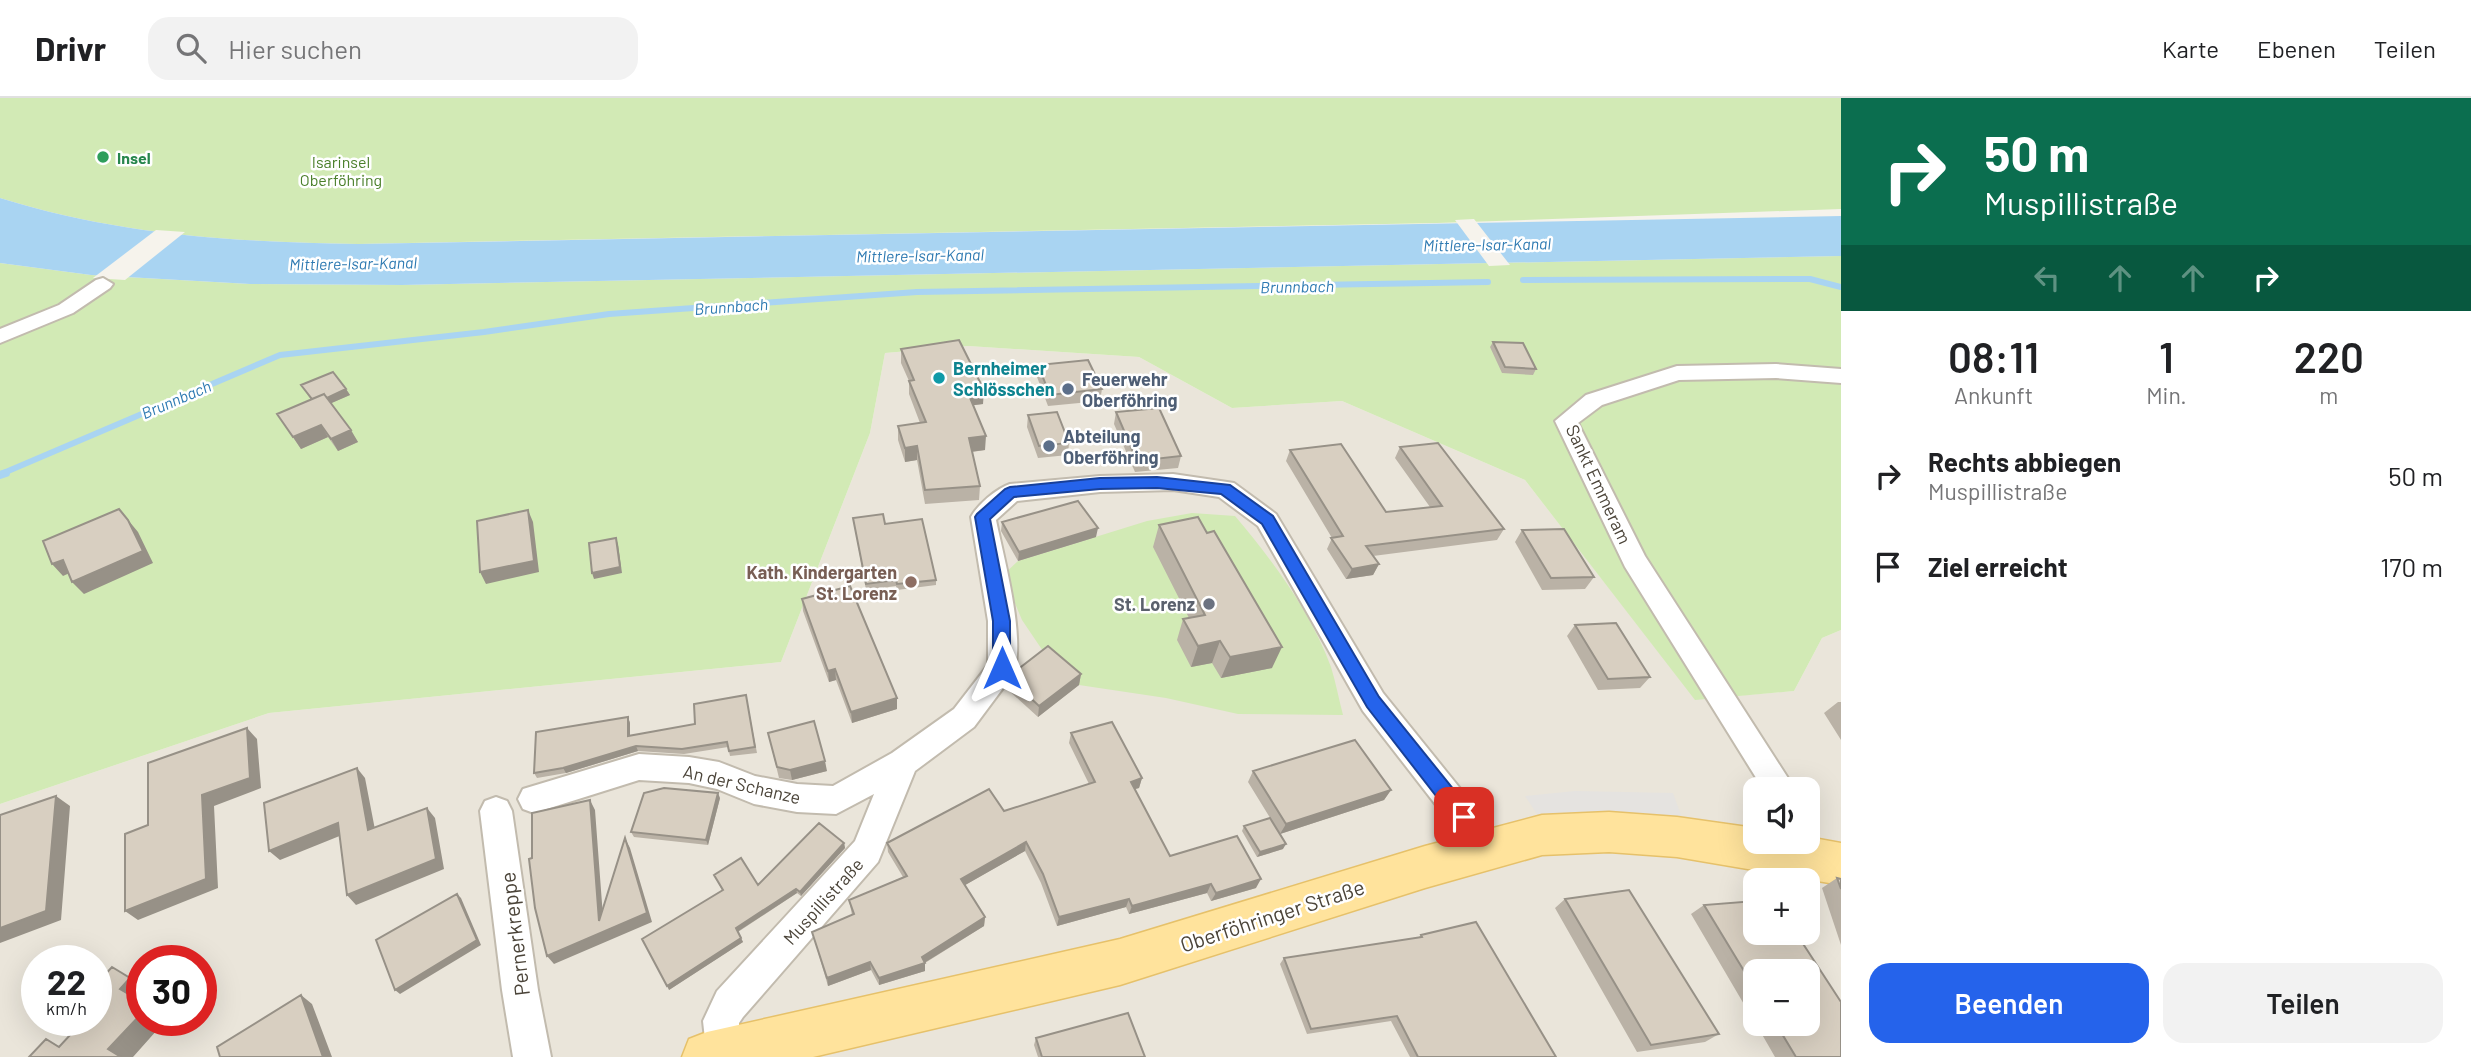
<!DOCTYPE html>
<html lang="de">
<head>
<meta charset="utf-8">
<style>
  :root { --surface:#fff; --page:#f2f2f2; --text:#202124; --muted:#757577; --line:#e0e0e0; --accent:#2563eb }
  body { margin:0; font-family:Barlow,sans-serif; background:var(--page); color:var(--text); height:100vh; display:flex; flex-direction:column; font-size:26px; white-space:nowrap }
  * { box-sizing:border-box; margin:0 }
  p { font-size:23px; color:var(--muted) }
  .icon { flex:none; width:38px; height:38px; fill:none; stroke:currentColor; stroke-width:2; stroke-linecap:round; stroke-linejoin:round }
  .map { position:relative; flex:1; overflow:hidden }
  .sheet { display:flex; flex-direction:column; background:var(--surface); width:630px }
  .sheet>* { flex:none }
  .banner { background:#0b6e4f; color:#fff; overflow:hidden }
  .controls { position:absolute; left:1743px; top:679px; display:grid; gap:14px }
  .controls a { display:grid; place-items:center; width:77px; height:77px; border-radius:14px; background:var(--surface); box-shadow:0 7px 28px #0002; font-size:35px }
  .speed { position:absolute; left:21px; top:847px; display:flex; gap:14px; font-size:35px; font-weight:700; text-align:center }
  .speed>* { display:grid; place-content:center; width:91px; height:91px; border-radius:50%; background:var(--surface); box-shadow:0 7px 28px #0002; line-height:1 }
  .speed small { font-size:18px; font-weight:400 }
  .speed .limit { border:10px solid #d22; background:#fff; color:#111 }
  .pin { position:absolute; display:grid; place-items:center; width:60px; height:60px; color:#fff; margin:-30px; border-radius:14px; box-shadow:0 4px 10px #0006 }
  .me { position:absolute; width:77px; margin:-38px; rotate:0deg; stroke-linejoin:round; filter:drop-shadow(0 0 5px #0008) }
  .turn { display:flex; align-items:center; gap:24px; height:147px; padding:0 28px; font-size:32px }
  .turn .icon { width:91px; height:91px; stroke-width:2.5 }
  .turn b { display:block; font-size:49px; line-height:60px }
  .lanes { display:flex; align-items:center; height:66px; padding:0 28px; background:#0003; justify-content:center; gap:35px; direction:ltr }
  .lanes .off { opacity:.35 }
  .eta { display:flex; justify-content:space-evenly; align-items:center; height:119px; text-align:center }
  .eta b { font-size:42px; font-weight:600; line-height:49px }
  .cta { display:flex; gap:14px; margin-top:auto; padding:14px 28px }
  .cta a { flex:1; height:80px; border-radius:21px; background:var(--accent); color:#fff; font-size:28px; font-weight:600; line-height:80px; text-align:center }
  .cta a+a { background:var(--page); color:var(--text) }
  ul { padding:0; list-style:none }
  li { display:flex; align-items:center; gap:21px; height:91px; padding:0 28px }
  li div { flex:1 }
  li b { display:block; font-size:26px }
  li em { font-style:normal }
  header { display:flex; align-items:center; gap:42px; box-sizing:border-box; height:98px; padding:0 35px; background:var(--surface); border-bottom:2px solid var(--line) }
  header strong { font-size:33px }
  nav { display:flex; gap:38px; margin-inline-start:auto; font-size:24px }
  .search { width:490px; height:63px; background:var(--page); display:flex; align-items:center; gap:18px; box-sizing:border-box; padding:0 24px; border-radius:21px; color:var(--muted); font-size:26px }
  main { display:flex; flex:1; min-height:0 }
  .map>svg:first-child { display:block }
  .residential { fill:#eae5da; fill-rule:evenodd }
  .green { fill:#d2eab5 }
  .parking { fill:#e5e3e0 }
  .water { fill:#a9d4f2 }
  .pier { fill:#f6f3ec }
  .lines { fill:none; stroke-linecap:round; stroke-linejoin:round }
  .stream-far1 { stroke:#a9d4f2; stroke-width:6 }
  .stream { stroke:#a9d4f2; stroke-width:8 }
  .minor-casing { stroke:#c2bbae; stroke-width:4 }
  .major-casing { stroke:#e6c16a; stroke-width:3 }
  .minor { fill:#fff; fill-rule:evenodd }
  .major { fill:#ffe39c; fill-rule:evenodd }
  .wall { fill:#bab2a6 }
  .shaded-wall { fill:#979187 }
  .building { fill:#d8cfc1; stroke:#979187; stroke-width:2 }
  .route { fill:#2563eb; stroke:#184099; stroke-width:2 }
  .leisure-dot { fill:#2e9e5b; stroke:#fff; stroke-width:2.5 }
  .culture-dot { fill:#0f9aa8; stroke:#fff; stroke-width:2.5 }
  .service-dot { fill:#5c6f8a; stroke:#fff; stroke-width:2.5 }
  .education-dot { fill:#8d6e63; stroke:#fff; stroke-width:2.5 }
  .worship-dot { fill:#6b7280; stroke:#fff; stroke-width:2.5 }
  .labels { text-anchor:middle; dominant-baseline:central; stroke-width:5; stroke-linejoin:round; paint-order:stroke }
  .far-leisure-label { font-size:16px; font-weight:bold; fill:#27864d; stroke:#fff; text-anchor:start }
  .far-park-label { font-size:16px; fill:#4a7f2a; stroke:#fff }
  .far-water-label { font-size:16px; font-style:italic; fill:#2e7ab2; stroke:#fff }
  .culture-label { font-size:18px; font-weight:bold; fill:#0d838f; stroke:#fff; text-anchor:start }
  .service-label { font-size:18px; font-weight:bold; fill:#4e5e75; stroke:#fff; text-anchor:start }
  .street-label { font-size:18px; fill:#4b4439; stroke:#fff }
  .education-label { font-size:18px; font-weight:bold; fill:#785e54; stroke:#fff; text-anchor:end }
  .worship-label { font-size:18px; font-weight:bold; fill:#5b616d; stroke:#fff; text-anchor:end }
  .near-street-label { font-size:21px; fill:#4b4439; stroke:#fff }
</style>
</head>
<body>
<header>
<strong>Drivr</strong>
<div class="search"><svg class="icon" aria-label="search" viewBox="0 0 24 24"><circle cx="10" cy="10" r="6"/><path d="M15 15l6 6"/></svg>Hier suchen</div>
<nav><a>Karte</a><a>Ebenen</a><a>Teilen</a></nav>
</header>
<main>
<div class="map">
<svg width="1841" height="959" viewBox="0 0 1841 959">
  <rect width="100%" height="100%" fill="#f6f3ec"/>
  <path class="residential" d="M968,248L1139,259L1232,310L1342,303L1525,382L1695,601L1794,593L1822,540L1841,532V959H0V706L269,615L781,564L870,335L885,255ZM1755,691H1808V744H1755ZM1755,782H1808V835H1755ZM37,863H96V922H37ZM142,863H201V922H142ZM1755,873H1808V926H1755Z"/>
  <path class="green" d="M0,0H1841V111L1437,125L358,146C234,144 119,137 0,100Z
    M1841,158V532L1822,540L1794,593L1695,602L1525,382L1342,303L1232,310L1139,259L968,248L885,255L870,335L781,564L269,615L0,706V165L91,177L250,186L402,187Z
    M1192,415L1235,418C1273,463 1310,513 1331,569C1336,585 1339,602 1343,617L1238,616L1166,600L1079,587L1047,559L1022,522L1003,477L1018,463L1147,423Z"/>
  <path class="parking" d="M1575,693L1673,695L1682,720L1539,719L1525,698Z"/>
  <path class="water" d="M0,100C119,137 234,144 358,146L1841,118V158L402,187L250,186L91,177L0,165Z"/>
  <path class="pier" d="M1474,121L1510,167L1489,168L1455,122Z
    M156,132L185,134L125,182L93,180Z"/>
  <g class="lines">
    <path class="stream-far1" d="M1523,182L1810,181L1841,189
      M1,376L280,257L484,234L609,216L917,194L1488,184"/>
    <path class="stream" d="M0,377L6,375"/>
    <defs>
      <path id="minor" d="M103,180L113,186L110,190L73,215L0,245V231L59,207L96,182Z
        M1776,266L1841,271V285L1776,280L1679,282L1602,307L1578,325L1645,458L1795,691H1763L1625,469L1555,323L1586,297L1677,268Z
        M1173,376L1234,385L1276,416L1383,595L1475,709L1499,754L1494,765L1483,769L1472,765L1453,729L1363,613L1258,428L1219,399L1173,392L1100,394L1017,403L996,422C1003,457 1028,547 1012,578L974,629L915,673L878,764L743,919L739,925V959H707L703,923L717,893L855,743L874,696L836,716L797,714L754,706L717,691L689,685L639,682L534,715L523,711L518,701L523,691L639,656L689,659L719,664L755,678L797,686L833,688L892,655L954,611L988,567V523L971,419C978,406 996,391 1010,386L1100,378Z
        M496,699L507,703L512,713L538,892L551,959H513L502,892L480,713L485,703Z"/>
      <path id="major" d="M1609,714L1677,719L1755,730V744H1808V739L1841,745V787L1677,759L1609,754L1542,757L1425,790L1120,887L813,959H682L689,941L707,934L1120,841L1425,748L1542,717Z"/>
    </defs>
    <use href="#minor" class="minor-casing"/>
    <use href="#major" class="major-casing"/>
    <use href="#minor" class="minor"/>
    <use href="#major" class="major"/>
  </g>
  <path class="wall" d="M1493,244L1536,271L1533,277L1502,275L1490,249Z
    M901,251L983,306L973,307L985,352L972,354L980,388L979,402L925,406L917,362L905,364L898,342V328L920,325L909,296V283L901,265Z
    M1038,267L1102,291L1100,303L1048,308L1037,279Z
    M301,287L346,291L350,297L331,305L358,344L338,353L328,339L301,351L277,316L311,302Z
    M1116,314L1181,358L1178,370L1135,374L1114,326Z
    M1028,317L1069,345L1068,357L1038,360L1027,329Z
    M1400,349L1504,431L1497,442L1373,458L1379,466L1373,477L1346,481L1327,451L1332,440L1286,363L1290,352L1386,414L1430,409L1395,360Z
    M853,420L885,426L936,482V487L897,492L896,488L866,492Z
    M1002,424L1096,439L1018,463L1001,433Z
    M1159,427L1272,570L1221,580L1212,565L1191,569L1177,542L1183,521L1189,520L1153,449Z
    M1522,432L1594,479L1585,491L1542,492L1515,444Z
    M802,501L897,600V611L852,625L836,582L829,584L803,513Z
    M1575,527L1650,579L1640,590L1598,592L1567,538Z
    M1081,576L1079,587L1038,619L1006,590L1008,579Z
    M746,597L757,655L730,658L728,649L684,656L638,653L566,675L537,680L534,675L628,619L630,625V638L695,626Z
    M1838,604H1841V642L1824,615Z
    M768,635L827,673L792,682L779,680Z
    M1071,635L1142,680L1139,690L1135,691L1170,758L1256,790L1211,803L1207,795L1129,816L1126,809L1057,828L1041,785L1025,753L965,787L985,819L984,828L925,865V873L879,887L871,872L828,888L812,834L852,817L849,802L903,779L888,754L887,745L1004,713L1089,686L1069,645Z
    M1253,673L1391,692L1384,702L1280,736L1248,684Z
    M720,700L708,747L634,739L631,734Z
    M1244,728L1283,751L1257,759L1242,733Z
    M844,745L845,750L801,798L797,795L738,834L743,844L669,892L722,792L714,777L758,787Z
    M1837,780L1841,781V847L1822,790Z
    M1565,801L1719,936L1705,944L1637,954L1555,810Z
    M1704,807L1841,959H1775L1756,926H1808L1755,873V925L1691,816Z
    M1421,837L1556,959H1410L1391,923L1307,936L1280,866L1284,860L1418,840Z
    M1036,940L1145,959H1038L1034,947Z"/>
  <path class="shaded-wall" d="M346,291L350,297L318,311L315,305Z
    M984,292L983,306L967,308L968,295Z
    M321,327L328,339L301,351L293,339Z
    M351,332L358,344L338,353L331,341Z
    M986,338L985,352L969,354V340Z
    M917,348V362L905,364V350Z
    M119,411L138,434L153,465L84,496L72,484Z
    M528,412L533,424L539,474L486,486L480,474Z
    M1098,430L1096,439L1018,463L1019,454Z
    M616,440L618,446L622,475L594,481L592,475Z
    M63,462L74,473L63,478L52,466Z
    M1379,466L1373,477L1346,481L1352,471Z
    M1220,543L1212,565L1191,569L1198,548Z
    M1282,549L1272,570L1221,580L1230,559Z
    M835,571L836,582L829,584L828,573Z
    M1081,576L1079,587L1038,619L1039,608Z
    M897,600V611L852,625L851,614Z
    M628,619L630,625V643L628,638Z
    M247,630L257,641L261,690L214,708L218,790L138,822L125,813Z
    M636,648L638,653L566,675L563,670Z
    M825,663L827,673L792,682L790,672Z
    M357,670L365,680L377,742L368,732Z
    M1142,680L1139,690L1128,693L1131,684Z
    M1391,692L1384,702L1280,736L1286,726Z
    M718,695L720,700L708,747L706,742Z
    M56,698L70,708L61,822L0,845V830Z
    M590,702L595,712L604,832L599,823Z
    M427,710L435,720L444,771L356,807L347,797Z
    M338,725L347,735L280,762L269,753Z
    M625,740L630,750L652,824L554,866L547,858L647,815Z
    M1026,744L1025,753L960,790L961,781Z
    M844,745L845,750L801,798L800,794Z
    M1286,746L1283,751L1257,759L1260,754Z
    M1261,781L1256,790L1211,803L1216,795Z
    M1211,786L1207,795L1129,816L1132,808Z
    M796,791L797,795L737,834L736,830Z
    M457,796L461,800L481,847L400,896L395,892Z
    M1129,801L1126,809L1057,828L1059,819Z
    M985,819L984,828L924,865H925V873L879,887V880L922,859Z
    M741,840L743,844L669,892L667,888Z
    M870,864L871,872L828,888L827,880Z
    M130,880L142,887V902L141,903L120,891Z
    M301,897L312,906L332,959H323Z
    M142,915V922H166L133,959H121L108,951Z"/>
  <path class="building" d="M959,242L984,292L968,295L986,338L969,340L980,388L925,392L917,348L905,350L898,328L926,324L909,283L914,282L901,251Z
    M1493,244L1523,245L1536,271L1505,269Z
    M1088,262L1102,291L1050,297L1038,267Z
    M333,274L346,291L327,300L324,296L312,301L301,287Z
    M324,296L351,332L331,341L321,327L293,339L277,316Z
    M1159,310L1181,358L1137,363L1116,314Z
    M1057,314L1069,345L1039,348L1028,317Z
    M1438,345L1504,431L1366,448L1379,466L1352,471L1331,440L1343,438L1290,352L1341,346L1386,414L1442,408L1400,349Z
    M1078,403L1098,430L1019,454L1002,424Z
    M119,411L128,422L143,453L72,484L63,462L52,466L43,443Z
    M528,412L534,463L480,474L477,423Z
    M883,416L885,426L922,421L936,482L897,486L896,482L866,486L853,420Z
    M1198,419L1207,435L1214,433L1282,549L1230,559L1220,543L1198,548L1183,521L1205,517L1159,427Z
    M1564,431L1594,479L1551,480L1522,432Z
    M616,440L620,469L592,475L589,445Z
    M850,488L897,600L851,614L835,571L828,573L802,501Z
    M1616,525L1650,579L1608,581L1575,527Z
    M1048,548L1081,576L1039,608L1008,579Z
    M746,597L755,649L729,653L727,644L682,651L636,648L563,670L534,675L536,634L628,619V638L695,626L694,606Z
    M814,623L825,663L790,672L777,669L768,635Z
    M1112,624L1142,680L1131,684L1170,758L1237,738L1261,781L1216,795L1211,786L1132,808L1129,801L1059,819L1043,776L1026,744L961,781L985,819L922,859L925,865L879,880L870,864L827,880L812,834L854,816L849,802L907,778L887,745L989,691L1004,713L1095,684L1071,635Z
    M247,630L250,680L202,697L206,781L125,813V736L148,727V665Z
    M1355,642L1391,692L1286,726L1253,673Z
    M357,670L368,732L427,710L436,761L347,797L338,725L269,753L264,705Z
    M664,690L718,695L706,742L631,734L644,695Z
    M56,698L46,813L0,830V717Z
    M590,702L599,823L625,740L647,815L547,858L535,810L529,761L532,760V715Z
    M1270,720L1286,746L1260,754L1244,728Z
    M819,725L844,745L800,794L796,791L736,830L741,840L667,888L642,841L723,792L714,777L741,760L758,787Z
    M1837,780L1841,781V791Z
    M1629,792L1719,936L1651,947L1565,801Z
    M457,796L477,842L395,892L376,842Z
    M1755,803V835H1796L1841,904V959H1796L1776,926H1808V873H1755V891L1704,807Z
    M1476,824L1556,959H1418L1397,918L1311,931L1284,860L1422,839L1421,837Z
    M112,869L130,880L120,891L142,904V915L108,951L121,959H29L46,941L59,949L84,922H96V876L102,880Z
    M301,897L323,959H220L217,949Z
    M1128,915L1145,959H1042L1036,940Z"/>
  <path class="route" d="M1157,379L1230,387L1273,418L1379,599L1471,713L1474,719L1471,725L1464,728L1457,725L1367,609L1262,426L1221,396L1157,390L1100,391L1014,399L990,421L1010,523V570L1008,575H996L993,570V523L975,419L977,416L1005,391L1010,389L1100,380Z"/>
  <circle class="leisure-dot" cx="103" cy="59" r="7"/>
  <circle class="culture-dot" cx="939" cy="280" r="7"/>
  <g class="service-dot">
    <circle cx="1068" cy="291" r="7"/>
    <circle cx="1049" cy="348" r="7"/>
  </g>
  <circle class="education-dot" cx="911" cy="484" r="7"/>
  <circle class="worship-dot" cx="1209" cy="506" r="7"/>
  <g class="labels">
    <g class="far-leisure-label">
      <text x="117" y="59">Insel</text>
    </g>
    <g class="far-park-label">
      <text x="341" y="63">Isarinsel<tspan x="341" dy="18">Oberföhring</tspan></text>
    </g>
    <g class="far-water-label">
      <text transform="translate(1487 146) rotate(-1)">Mittlere-Isar-Kanal</text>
      <text transform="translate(920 157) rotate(-1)">Mittlere-Isar-Kanal</text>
      <text transform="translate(353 165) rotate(-1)">Mittlere-Isar-Kanal</text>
      <text transform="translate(1297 188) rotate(-1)">Brunnbach</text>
      <text transform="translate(731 208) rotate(-4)">Brunnbach</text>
      <text transform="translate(176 301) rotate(-23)">Brunnbach</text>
    </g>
    <g class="culture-label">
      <text x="953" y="270">Bernheimer<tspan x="953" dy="21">Schlösschen</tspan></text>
    </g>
    <g class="service-label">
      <text x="1082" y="281">Feuerwehr<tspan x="1082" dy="21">Oberföhring</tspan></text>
      <text x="1063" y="338">Abteilung<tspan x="1063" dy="21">Oberföhring</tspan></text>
    </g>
    <g class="street-label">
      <text transform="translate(1599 386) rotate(65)">Sankt Emmeram</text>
      <text transform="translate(742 686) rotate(13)">An der Schanze</text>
      <text transform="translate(823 803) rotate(-48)">Muspillistraße</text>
    </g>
    <g class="education-label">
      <text x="897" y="474">Kath. Kindergarten<tspan x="897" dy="21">St. Lorenz</tspan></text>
    </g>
    <g class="worship-label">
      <text x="1195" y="506">St. Lorenz</text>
    </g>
    <g class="near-street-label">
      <text transform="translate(1272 817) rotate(-18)">Oberföhringer Straße</text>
      <text transform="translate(514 836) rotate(-97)">Pernerkreppe</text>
    </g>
  </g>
</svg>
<div class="controls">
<a><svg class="icon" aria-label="sound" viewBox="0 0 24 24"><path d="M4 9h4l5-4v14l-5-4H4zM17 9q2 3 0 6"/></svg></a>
<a>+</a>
<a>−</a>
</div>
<div class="speed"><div>22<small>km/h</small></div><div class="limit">30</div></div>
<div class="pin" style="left:1464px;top:719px;background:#d93025"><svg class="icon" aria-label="arrive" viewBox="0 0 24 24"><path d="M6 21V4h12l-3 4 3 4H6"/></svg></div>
<svg class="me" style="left:1002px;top:570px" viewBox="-20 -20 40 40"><path d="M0-17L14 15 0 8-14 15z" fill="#2563eb" stroke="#fff" stroke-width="4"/></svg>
</div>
<section class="sheet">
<div class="banner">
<div class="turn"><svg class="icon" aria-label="right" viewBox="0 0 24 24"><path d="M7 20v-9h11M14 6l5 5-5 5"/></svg><div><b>50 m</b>Muspillistraße</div></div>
<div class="lanes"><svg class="icon off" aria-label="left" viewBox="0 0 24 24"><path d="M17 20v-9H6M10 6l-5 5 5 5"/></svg><svg class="icon off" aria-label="ahead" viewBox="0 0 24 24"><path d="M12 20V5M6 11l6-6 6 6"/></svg><svg class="icon off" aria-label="ahead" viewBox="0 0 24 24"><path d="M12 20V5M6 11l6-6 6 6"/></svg><svg class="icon" aria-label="right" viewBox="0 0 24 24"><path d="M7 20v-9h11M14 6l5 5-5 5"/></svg></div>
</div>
<div class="eta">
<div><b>08:11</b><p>Ankunft</p></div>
<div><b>1</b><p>Min.</p></div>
<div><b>220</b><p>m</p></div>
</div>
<ul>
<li><svg class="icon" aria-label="right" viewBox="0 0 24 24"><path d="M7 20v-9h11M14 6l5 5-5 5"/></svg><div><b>Rechts abbiegen</b><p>Muspillistraße</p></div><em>50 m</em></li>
<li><svg class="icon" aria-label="arrive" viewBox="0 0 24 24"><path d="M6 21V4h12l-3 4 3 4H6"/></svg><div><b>Ziel erreicht</b></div><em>170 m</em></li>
</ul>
<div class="cta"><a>Beenden</a><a>Teilen</a></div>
</section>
</main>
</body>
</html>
